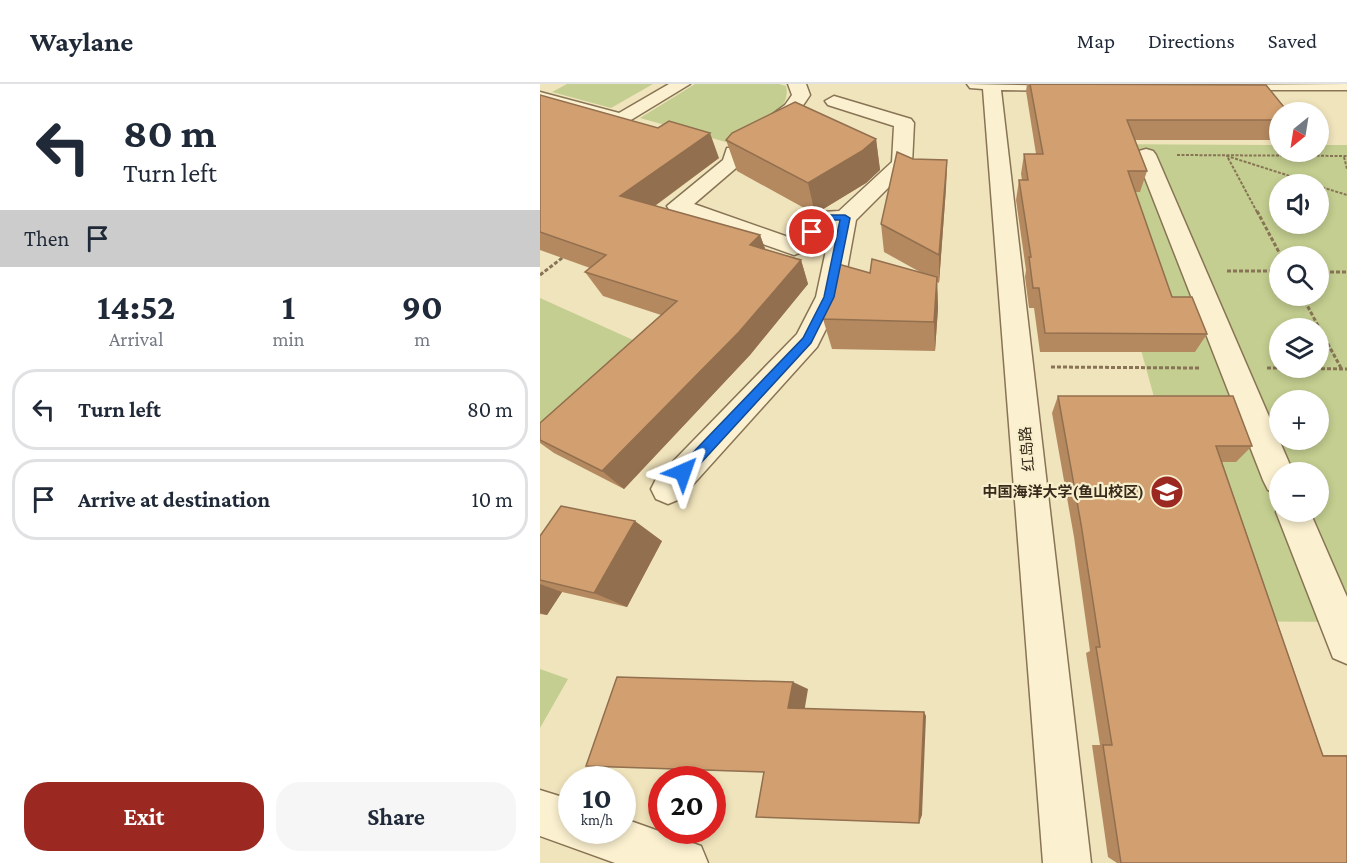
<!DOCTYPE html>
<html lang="en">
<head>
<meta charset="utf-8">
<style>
  :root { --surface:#fff; --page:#f6f6f7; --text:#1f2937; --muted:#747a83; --line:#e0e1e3; --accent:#9b2922 }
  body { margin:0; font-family:"Crimson Pro","Noto Sans SC",serif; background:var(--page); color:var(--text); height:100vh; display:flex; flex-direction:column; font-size:22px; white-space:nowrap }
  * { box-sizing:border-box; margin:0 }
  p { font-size:20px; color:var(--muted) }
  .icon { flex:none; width:33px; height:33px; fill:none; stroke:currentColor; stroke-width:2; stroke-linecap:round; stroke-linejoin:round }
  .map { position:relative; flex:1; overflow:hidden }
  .drawer { display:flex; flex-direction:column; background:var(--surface); width:540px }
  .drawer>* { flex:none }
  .banner { background:#fff; color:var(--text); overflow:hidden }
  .needle { width:39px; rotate:210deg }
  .buttons { position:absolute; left:729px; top:18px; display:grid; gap:12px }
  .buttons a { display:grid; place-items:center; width:60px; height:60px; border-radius:50%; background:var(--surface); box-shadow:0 3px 9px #0003; font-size:30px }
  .speed { position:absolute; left:18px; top:682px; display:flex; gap:12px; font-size:30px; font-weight:700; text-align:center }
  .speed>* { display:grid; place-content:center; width:78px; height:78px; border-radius:50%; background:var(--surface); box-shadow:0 3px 9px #0003; line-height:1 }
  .speed small { font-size:15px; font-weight:400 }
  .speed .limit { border:9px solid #d22; background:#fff; color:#111 }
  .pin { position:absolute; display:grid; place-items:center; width:51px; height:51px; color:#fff; margin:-26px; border:3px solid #fff; border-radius:50%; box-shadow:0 2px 6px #0007 }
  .me { position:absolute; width:66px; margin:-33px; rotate:43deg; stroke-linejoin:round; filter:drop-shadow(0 0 4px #0008) }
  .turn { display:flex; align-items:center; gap:21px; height:126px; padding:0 24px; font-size:27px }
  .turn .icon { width:78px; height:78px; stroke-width:2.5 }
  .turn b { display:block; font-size:42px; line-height:51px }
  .then { display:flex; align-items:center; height:57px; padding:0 24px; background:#0003; gap:12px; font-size:22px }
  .eta { display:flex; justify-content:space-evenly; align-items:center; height:102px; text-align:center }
  .eta b { font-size:36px; font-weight:700; line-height:42px }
  .action { display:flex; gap:12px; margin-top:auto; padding:12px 24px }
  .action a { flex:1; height:69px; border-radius:24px; background:var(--accent); color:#fff; font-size:24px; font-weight:700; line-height:69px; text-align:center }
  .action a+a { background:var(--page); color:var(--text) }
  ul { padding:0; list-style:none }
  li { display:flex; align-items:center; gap:18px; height:81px; margin:0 12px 9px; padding:0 12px; border:3px solid var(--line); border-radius:24px }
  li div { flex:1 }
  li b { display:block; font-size:22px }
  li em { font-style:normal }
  header { display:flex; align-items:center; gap:36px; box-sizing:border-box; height:84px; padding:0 30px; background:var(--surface); border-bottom:2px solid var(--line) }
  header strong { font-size:28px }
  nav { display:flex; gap:33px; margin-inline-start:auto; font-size:21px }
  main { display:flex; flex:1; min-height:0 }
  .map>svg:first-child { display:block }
  .green { fill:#c3ce90; fill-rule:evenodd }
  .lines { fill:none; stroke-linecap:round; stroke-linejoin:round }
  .minor-casing { stroke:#887455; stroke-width:3 }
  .path-far1 { stroke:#887455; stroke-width:2; stroke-dasharray:3 1.5; stroke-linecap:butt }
  .path { stroke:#887455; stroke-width:3; stroke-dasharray:4 2; stroke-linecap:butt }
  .minor { fill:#fbf1d0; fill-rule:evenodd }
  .wall { fill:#b48960 }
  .shaded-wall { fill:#926f4e }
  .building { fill:#d19f70; stroke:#926f4e; stroke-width:1.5 }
  .route { fill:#1a73e8; stroke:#114b97; stroke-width:1.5 }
  .labels { text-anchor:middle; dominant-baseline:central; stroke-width:4.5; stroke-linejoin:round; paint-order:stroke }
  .street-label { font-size:15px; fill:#372a1b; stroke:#f7eecc }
  .poi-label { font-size:15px; font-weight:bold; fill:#372a1b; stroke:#f7eecc; text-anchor:end }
</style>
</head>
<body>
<header>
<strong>Waylane</strong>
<nav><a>Map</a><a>Directions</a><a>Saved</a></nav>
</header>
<main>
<section class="drawer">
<div class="banner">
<div class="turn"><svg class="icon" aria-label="left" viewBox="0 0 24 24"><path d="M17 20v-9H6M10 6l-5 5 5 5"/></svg><div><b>80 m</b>Turn left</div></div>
<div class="then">Then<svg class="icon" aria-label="arrive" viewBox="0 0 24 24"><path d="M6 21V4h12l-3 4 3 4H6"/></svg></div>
</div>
<div class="eta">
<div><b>14:52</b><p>Arrival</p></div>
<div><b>1</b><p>min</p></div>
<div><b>90</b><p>m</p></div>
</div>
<ul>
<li><svg class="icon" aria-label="left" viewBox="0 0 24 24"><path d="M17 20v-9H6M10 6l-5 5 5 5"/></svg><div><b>Turn left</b></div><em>80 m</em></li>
<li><svg class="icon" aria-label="arrive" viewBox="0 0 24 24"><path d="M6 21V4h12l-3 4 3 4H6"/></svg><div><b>Arrive at destination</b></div><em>10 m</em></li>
</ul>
<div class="action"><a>Exit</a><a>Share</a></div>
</section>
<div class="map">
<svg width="807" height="779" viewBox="0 0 807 779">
  <rect width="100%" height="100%" fill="#f0e4bc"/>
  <path class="green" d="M27,0H113L71,24L12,8Z
    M155,0H239L246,2C253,29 212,46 193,60L100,34Z
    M544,60L739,61L740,68H778L779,61H807V538L676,537ZM740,100H778V140H740ZM740,172H778V212H740ZM740,244H778V284H740ZM740,316H778V356H740ZM740,388H778V428H740Z
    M0,214L113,265L0,341Z
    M0,585L28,595L0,644Z"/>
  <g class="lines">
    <defs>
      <path id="minor" d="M129,0H150L81,42L0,19V8L79,29Z
        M248,0H266L270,11C260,27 237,57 215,51L212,47L215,43L245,21L252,11Z
        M427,0L539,2L530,7L461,6L551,779H503L443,5L430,4Z
        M807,0V6H681L672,1Z
        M294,12L371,35L374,39L372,80L316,136L302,213L277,263L140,415L128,420L116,415L111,405L116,395L257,250L276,213L291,143L262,168L254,171L130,127L127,122L183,76L187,64H201L204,68L203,78L154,120L251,154L282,128L299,127L352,78L354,42L288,21L285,17Z
        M606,65L613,67L616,71L753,388H740V410L728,406L723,396L596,71L599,67Z
        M740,420V428H770L807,513V580L793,574L736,428Z
        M0,706L32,716V747H82V734L161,762L168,779H75L0,752Z"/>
    </defs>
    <use href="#minor" class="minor-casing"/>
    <path class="path-far1" d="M637,71L807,72
      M804,73L807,85
      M778,102L807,111
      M717,128L687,72L775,100"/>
    <path class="path" d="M717,127L741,172
      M687,187H740
      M778,188H807
      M0,191L26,171
      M762,212L801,284
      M511,283L659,284
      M727,284L807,285"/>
    <use href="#minor" class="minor"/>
  </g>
  <path class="wall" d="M487,0H651L740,28V56H595L607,87L600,108H595L632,213L667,250L655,268H500L494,224H489L485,193L486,186L476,116L479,96H482L481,90L484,70H496L486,7Z
    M0,11L179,74L115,122L220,151L225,165L261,176L268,200L210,271L84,405L14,369L0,359V339L121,231L63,212L45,188L50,184L0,166Z
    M336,55L340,86L326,99L275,130L197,87L186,56Z
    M373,75L407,76L406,104L399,199L397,198L398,224L395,267L292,265L283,235L330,189L380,188L344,168L341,140Z
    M518,312L712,362L696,378H682L783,671H807V779H577L568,773L552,661H560L546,569L550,567L534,453L512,329Z
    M0,452L122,457L87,523L22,508L7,531L0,530Z"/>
  <path class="shaded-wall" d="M170,49L179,74L94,137L80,112Z
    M336,55L340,86L326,99L275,130L268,99Z
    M407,76L406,104L399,199V171Z
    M220,151L229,175L210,161Z
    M261,176L268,200L210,271L84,405L62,387Z
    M397,193L398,224L395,267L394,238Z
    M95,437L122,457L87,523L54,509Z
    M0,500L22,508L7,531L0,529Z
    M253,598L268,605L264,629L248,624Z
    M384,628L386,632L382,731L379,739Z"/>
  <path class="building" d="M490,0L726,1L748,28H740V36H587L607,87H588L632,213H652L667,250L505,249L499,204H493L489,173H491L479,96H488L484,70H503Z
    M0,11L118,44L129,37L170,49L80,112L220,151L210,161L261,176L199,248L62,387L0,356V339L137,217L45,188L66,171L0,148Z
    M255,18L336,55L322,67L268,99L186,56L192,49Z
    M357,68L373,75L407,76L399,171L341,140Z
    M332,175L397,193L394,238L283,235L298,180L330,189Z
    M518,312H693L712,362H676L783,672H807V779H581L563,661H572L556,563H560L541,440Z
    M21,422L95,437L54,509L0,496V452Z
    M77,593L253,598L248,624L384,628L379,739L216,733L224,688L46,682Z"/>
  <path class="route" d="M286,131H305L310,134L294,213L271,259L148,393H138V384L263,254L284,213L300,136H292L275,150L267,148Z"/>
  <defs>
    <symbol id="university-disc" viewBox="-11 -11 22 22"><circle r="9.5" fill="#9b2922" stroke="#f7eecc"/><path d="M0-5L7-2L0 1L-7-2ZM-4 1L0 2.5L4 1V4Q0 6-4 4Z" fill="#fff"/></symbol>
  </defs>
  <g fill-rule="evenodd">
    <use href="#university-disc" x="608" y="389" width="38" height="38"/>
  </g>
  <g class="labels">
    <g class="street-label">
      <text transform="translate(487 365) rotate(-95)">红岛路</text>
    </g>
    <g class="poi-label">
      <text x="604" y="408">中国海洋大学(鱼山校区)</text>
    </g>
  </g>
</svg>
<div class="buttons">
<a><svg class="needle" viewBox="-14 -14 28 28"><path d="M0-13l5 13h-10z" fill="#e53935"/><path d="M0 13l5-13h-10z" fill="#747a83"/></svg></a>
<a><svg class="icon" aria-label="sound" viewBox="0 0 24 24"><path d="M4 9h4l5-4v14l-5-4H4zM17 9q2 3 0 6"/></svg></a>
<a><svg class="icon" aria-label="search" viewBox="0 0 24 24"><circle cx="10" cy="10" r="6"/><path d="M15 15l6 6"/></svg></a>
<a><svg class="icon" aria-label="layers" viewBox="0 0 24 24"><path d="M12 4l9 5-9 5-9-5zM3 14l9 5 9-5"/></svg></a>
<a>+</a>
<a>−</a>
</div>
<div class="speed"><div>10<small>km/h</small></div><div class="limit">20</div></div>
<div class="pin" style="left:272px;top:148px;background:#d93025"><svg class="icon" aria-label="arrive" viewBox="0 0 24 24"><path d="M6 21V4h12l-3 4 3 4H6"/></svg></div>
<svg class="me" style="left:143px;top:388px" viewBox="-20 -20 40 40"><path d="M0-17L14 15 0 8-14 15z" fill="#1a73e8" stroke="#fff" stroke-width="4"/></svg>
</div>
</main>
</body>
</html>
